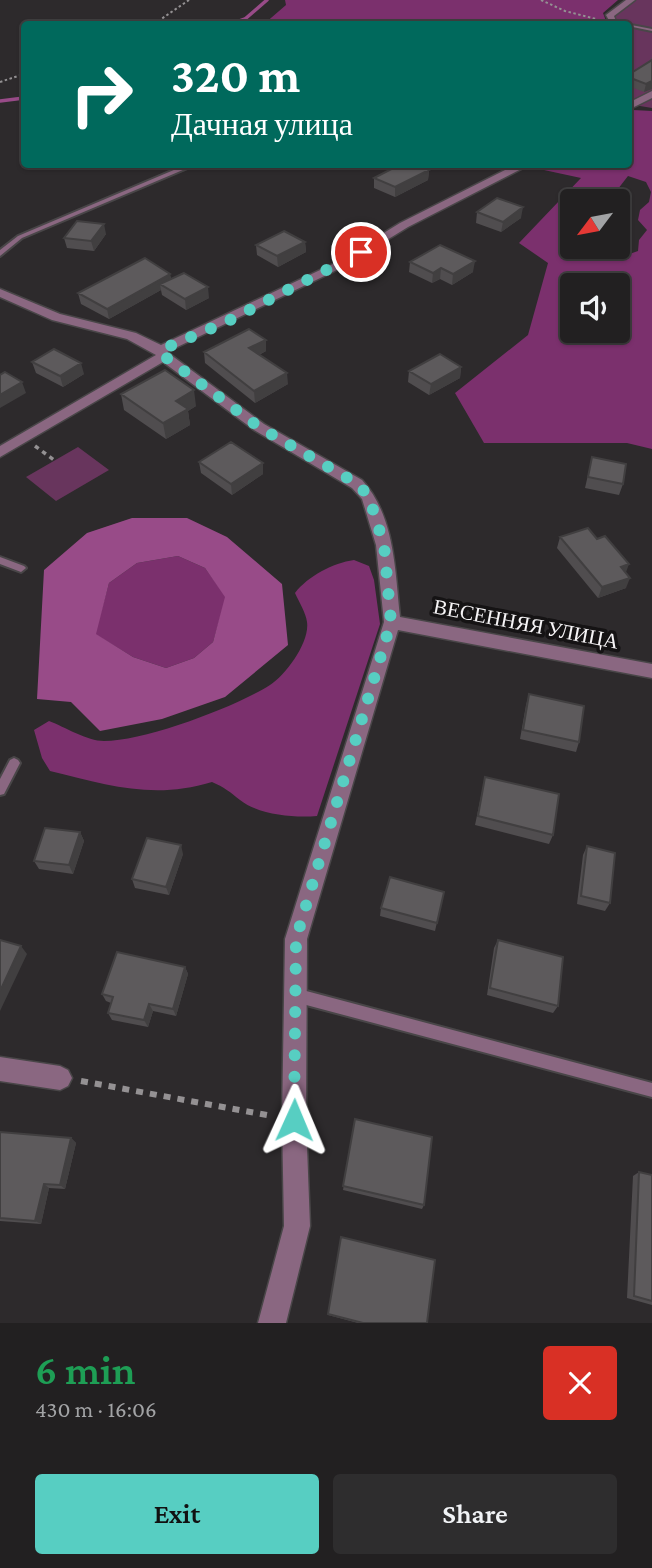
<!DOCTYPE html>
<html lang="en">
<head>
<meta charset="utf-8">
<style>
  :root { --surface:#222021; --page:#2e2d2e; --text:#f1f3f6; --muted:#a2a3a5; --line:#3f3e3f; --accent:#57cec2 }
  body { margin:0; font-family:"Crimson Pro",serif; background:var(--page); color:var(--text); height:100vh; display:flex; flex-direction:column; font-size:26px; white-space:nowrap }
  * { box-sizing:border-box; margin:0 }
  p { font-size:23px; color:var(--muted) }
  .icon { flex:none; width:38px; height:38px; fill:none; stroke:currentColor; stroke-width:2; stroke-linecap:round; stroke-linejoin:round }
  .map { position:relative; height:1323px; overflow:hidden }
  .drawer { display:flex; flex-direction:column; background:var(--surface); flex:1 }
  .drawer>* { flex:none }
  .top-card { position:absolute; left:21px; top:21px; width:611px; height:147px; border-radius:7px; box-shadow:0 2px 5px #0004,0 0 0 2px var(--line); background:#00695c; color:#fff; overflow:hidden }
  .needle { width:46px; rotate:238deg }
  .buttons { position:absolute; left:560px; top:189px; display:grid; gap:14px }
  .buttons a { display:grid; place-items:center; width:70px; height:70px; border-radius:7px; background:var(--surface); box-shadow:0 2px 5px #0004,0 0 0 2px var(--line); font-size:35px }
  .pin { position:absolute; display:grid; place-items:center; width:60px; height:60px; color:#fff; margin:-30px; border:4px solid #fff; border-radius:50%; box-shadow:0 2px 7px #0007 }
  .me { position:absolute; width:77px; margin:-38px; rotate:1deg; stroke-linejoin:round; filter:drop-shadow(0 0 5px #0008) }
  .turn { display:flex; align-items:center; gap:24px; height:147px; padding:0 35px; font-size:32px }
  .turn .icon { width:91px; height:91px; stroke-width:2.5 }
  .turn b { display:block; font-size:49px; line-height:60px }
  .round { display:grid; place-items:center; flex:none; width:74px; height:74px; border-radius:7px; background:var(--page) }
  .headline { display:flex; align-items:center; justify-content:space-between; height:119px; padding:0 35px }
  h1 { font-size:42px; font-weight:600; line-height:52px; color:#1e9e55 }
  .cta { display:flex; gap:14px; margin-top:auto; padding:14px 35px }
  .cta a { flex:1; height:80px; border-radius:7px; background:var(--accent); color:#111; font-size:28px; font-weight:600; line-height:80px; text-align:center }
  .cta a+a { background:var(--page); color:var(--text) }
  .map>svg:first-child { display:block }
  .green { fill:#68355d }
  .forest { fill:#7b306d; fill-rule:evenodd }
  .water { fill:#984b88; fill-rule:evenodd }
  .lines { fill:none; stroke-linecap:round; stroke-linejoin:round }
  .stream { stroke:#984b88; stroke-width:3.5 }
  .service-casing { stroke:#494648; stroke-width:4 }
  .minor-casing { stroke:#494648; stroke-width:3 }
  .path-far2 { stroke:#949193; stroke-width:2; stroke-dasharray:2.5 2.5; stroke-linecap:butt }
  .path-far1 { stroke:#949193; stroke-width:3.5; stroke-dasharray:4.5 4.5; stroke-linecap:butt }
  .path { stroke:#949193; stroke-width:6; stroke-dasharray:7 7; stroke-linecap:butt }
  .service { fill:#8a6781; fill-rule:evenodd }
  .minor { fill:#8a6781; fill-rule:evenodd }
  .wall { fill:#504d4f }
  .shaded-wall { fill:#413f40 }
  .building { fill:#5d5a5c; stroke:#413f40; stroke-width:2 }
  .route { stroke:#57cec2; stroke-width:12; stroke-dasharray:0 21.6 }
  .labels { text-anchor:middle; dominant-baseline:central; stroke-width:7; stroke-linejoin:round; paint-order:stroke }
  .street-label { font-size:21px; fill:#f6f4f6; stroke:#151314 }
</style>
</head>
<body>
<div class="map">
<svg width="652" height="1323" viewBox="0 0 652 1323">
  <rect width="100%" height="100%" fill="#2d2a2c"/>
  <path class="green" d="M625,0H652V108L628,104V24L607,21L608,15Z
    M78,447L109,470L56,501L26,477Z"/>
  <path class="forest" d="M285,0H618L603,13L606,21L613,24H264L286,5Z
    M633,110L652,111V449L627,443H484L455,393L528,335L548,263L519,243L581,178L544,170L538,165L628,164V113ZM628,176L646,182L651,192L649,202L640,210L638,220L647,230L639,240L638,251L621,257L598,258V247H572V201H613L614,194ZM618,285V331H572V285Z
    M178,556L205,568L226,597L213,642L194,658L166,668L133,657L95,634L109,583L137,563Z
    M354,560L369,566L374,580L380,624L317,816C294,818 259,815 240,800C230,792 224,787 212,782C153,800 108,785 50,771L42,758L34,730L49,721C65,727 87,741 104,741C145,741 235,707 270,685C286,675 310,642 307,622C306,613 299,602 295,593C308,576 333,563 354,560Z"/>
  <path class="water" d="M132,518H187L227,537L282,584L288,645L225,697L162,719L100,731L71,702L37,699L44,570L87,533ZM178,556L205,568L225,597L213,642L194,658L166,668L133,657L96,634L109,583L137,563Z"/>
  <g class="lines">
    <path class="stream" d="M231,24L245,19L267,0
      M0,101L24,98"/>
    <defs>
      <path id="service" d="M626,24L652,29V31L628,26Z
        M188,164H197L22,238L0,256V250L18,236Z
        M0,557L24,566L26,568L21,572L0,564Z
        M14,758L18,760L20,763L4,794L0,795V779L10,760Z
        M295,988L652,1083V1097L295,1002L290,1000L288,995L290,990Z"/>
      <path id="minor" d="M626,0H635L614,16L617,24H611L606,15Z
        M652,91V98L628,110V103Z
        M517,164H531L408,227L343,267L167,352L264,424L362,480C395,516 395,571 400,617L652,664V678L398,630L307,939L306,1120L310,1226L286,1323H258L284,1226L282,1120L285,939L384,622L376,545L362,499L352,488L254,430L163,362L0,457V446L156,355L127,339L52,320L0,297V289L60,314L136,333L161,345L335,263L400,223Z
        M0,1057L60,1066L68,1070L72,1078L68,1086L60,1090L0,1081Z"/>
    </defs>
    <use href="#service" class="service-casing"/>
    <use href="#minor" class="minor-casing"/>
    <path class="path-far2" d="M541,0L565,11L596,19
      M154,24L189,0
      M0,82L24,74"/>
    <path class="path-far1" d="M35,446L54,460"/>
    <path class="path" d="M81,1081L272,1116"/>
    <use href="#service" class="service"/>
    <use href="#minor" class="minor"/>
  </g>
  <path class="wall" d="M652,57V89L644,92L628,86V75L650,61Z
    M295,164H318L306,170Z
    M429,170L428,180L395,197L374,188V178Z
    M477,212L521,218L501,232L476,223Z
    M106,234L94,251L67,248L64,238Z
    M305,242L306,252L278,267L257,255L256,245Z
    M410,262L473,272L452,285L440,279L432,283L409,272Z
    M170,274L171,279L209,298L186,310L162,295L161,290L109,319L81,304L78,293Z
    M266,351L259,355L288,384L255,403L205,363L204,352Z
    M32,362L84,374L63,387L36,373Z
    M461,367L460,378L429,395L408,382L409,371Z
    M121,394L196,406L188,411L190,425L166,439L124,410Z
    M592,457L623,484L619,495L585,488Z
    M199,462L263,463V474L232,495L201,473Z
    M560,537L626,572V588L598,598L557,548Z
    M529,694L579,742L576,752L520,739L526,705Z
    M485,777L553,835L549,844L475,825Z
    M80,832L84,841L73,874L39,869L34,861Z
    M587,846L610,903L605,911L577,904L583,855Z
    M183,854L169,895L135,888L132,879Z
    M444,892L435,931L380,916L381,908Z
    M498,940L558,1006L553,1013L487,995L494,948Z
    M185,967L188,974L176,1016L153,1011L148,1027L112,1020L108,1013L111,1003L106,1001L102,994Z
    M355,1119L424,1205L422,1209L343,1190Z
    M0,1132L71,1138L76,1143L65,1189L49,1188L41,1224L0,1221Z
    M639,1172L652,1175V1305L627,1298L633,1176Z
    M341,1237L427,1323H358L328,1315Z"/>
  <path class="shaded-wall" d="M652,81V89L644,92L646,84Z
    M306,164H318L306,170Z
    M429,170L428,180L395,197V187Z
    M523,207L521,218L501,232L503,222Z
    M104,224L106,234L94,251L91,241Z
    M305,242L306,252L278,267L277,256Z
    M475,261L473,272L452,285L453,274Z
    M441,268L440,279L432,283L433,273Z
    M170,274L171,285L160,284L161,290L109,319L107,309Z
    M208,287L209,298L186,310L185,299Z
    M266,340V351L250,359L249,348Z
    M81,363L84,374L63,387L60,376Z
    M461,367L460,378L429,395L431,384Z
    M287,373L288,384L255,403L254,391Z
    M22,382L26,393L0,408V395Z
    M194,390L196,406L188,411L190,425L166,439L163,423L176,401Z
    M263,463V474L232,495L231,484Z
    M629,564L625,575L621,567Z
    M630,578L626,588L598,598L602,587Z
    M80,832L84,841L73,874L69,865Z
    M181,845L183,854L169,895L166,887Z
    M21,946L27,954L0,1011V991Z
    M185,967L188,974L176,1016L173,1009Z
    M149,1004L153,1011L148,1027L144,1020Z
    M71,1138L76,1143L65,1189L60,1185Z
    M44,1184L49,1188L41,1224L35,1221Z"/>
  <path class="building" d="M652,60V81L646,84L628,77V75Z
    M401,164H417L429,170L395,187L374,178Z
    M497,198L523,207L503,222L477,212Z
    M77,221L104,224L91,241L64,238Z
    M284,231L305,242L277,256L256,245Z
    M440,245L475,261L453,274L441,268L433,273L410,262Z
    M145,258L170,274L107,309L78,293Z
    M184,273L208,287L185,299L160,284Z
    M249,329L266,340L249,348L287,373L254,391L204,352Z
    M54,349L81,363L60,376L32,362Z
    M440,354L461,367L431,384L409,371Z
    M165,370L194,390L176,401L188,409L163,423L121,394Z
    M5,372L22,382L0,395V375Z
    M231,442L263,463L231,484L199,462Z
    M592,457L626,464L623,484L588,477Z
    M588,528L597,539L605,536L629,564L621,567L630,578L602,587L560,537Z
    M529,694L584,706L579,742L523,730Z
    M485,777L559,794L553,835L478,816Z
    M45,828L80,832L69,865L34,861Z
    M147,838L181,845L166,887L132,879Z
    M587,846L615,853L610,903L581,896Z
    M390,877L444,892L437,923L381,908Z
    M0,940L21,946L0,991Z
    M498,940L563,957L558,1006L490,988Z
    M117,952L185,967L173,1009L149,1004L144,1020L108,1013L113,997L102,994Z
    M355,1119L432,1137L424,1205L343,1186Z
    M0,1132L71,1138L60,1185L44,1184L35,1221L0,1218Z
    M639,1172L652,1175V1301L634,1296Z
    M341,1237L435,1260L427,1323H363L328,1314Z"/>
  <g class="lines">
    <path class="route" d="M294,1120L296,939L391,622L384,545L369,497L358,484L259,427L164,356L161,350L226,322L361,252"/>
  </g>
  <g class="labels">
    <g class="street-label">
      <text transform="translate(526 624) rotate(11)">ВЕСЕННЯЯ УЛИЦА</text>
    </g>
  </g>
</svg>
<div class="buttons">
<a><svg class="needle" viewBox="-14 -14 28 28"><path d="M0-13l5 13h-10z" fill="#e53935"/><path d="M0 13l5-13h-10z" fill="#a2a3a5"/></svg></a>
<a><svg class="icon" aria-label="sound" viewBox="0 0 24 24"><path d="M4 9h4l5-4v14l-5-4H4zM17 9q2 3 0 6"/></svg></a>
</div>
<div class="pin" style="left:361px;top:252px;background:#d93025"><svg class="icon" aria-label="arrive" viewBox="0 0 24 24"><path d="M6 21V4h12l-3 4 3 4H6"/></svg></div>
<svg class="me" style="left:294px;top:1120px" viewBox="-20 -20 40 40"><path d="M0-17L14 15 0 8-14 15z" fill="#57cec2" stroke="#fff" stroke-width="4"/></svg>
<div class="top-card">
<div class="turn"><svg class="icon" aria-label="right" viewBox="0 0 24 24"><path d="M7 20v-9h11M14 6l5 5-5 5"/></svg><div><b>320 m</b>Дачная улица</div></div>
</div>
</div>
<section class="drawer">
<div class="headline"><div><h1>6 min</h1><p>430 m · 16:06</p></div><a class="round" style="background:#d93025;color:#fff"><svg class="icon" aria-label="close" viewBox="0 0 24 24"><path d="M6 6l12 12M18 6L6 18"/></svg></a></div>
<div class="cta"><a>Exit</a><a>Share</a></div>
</section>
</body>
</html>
